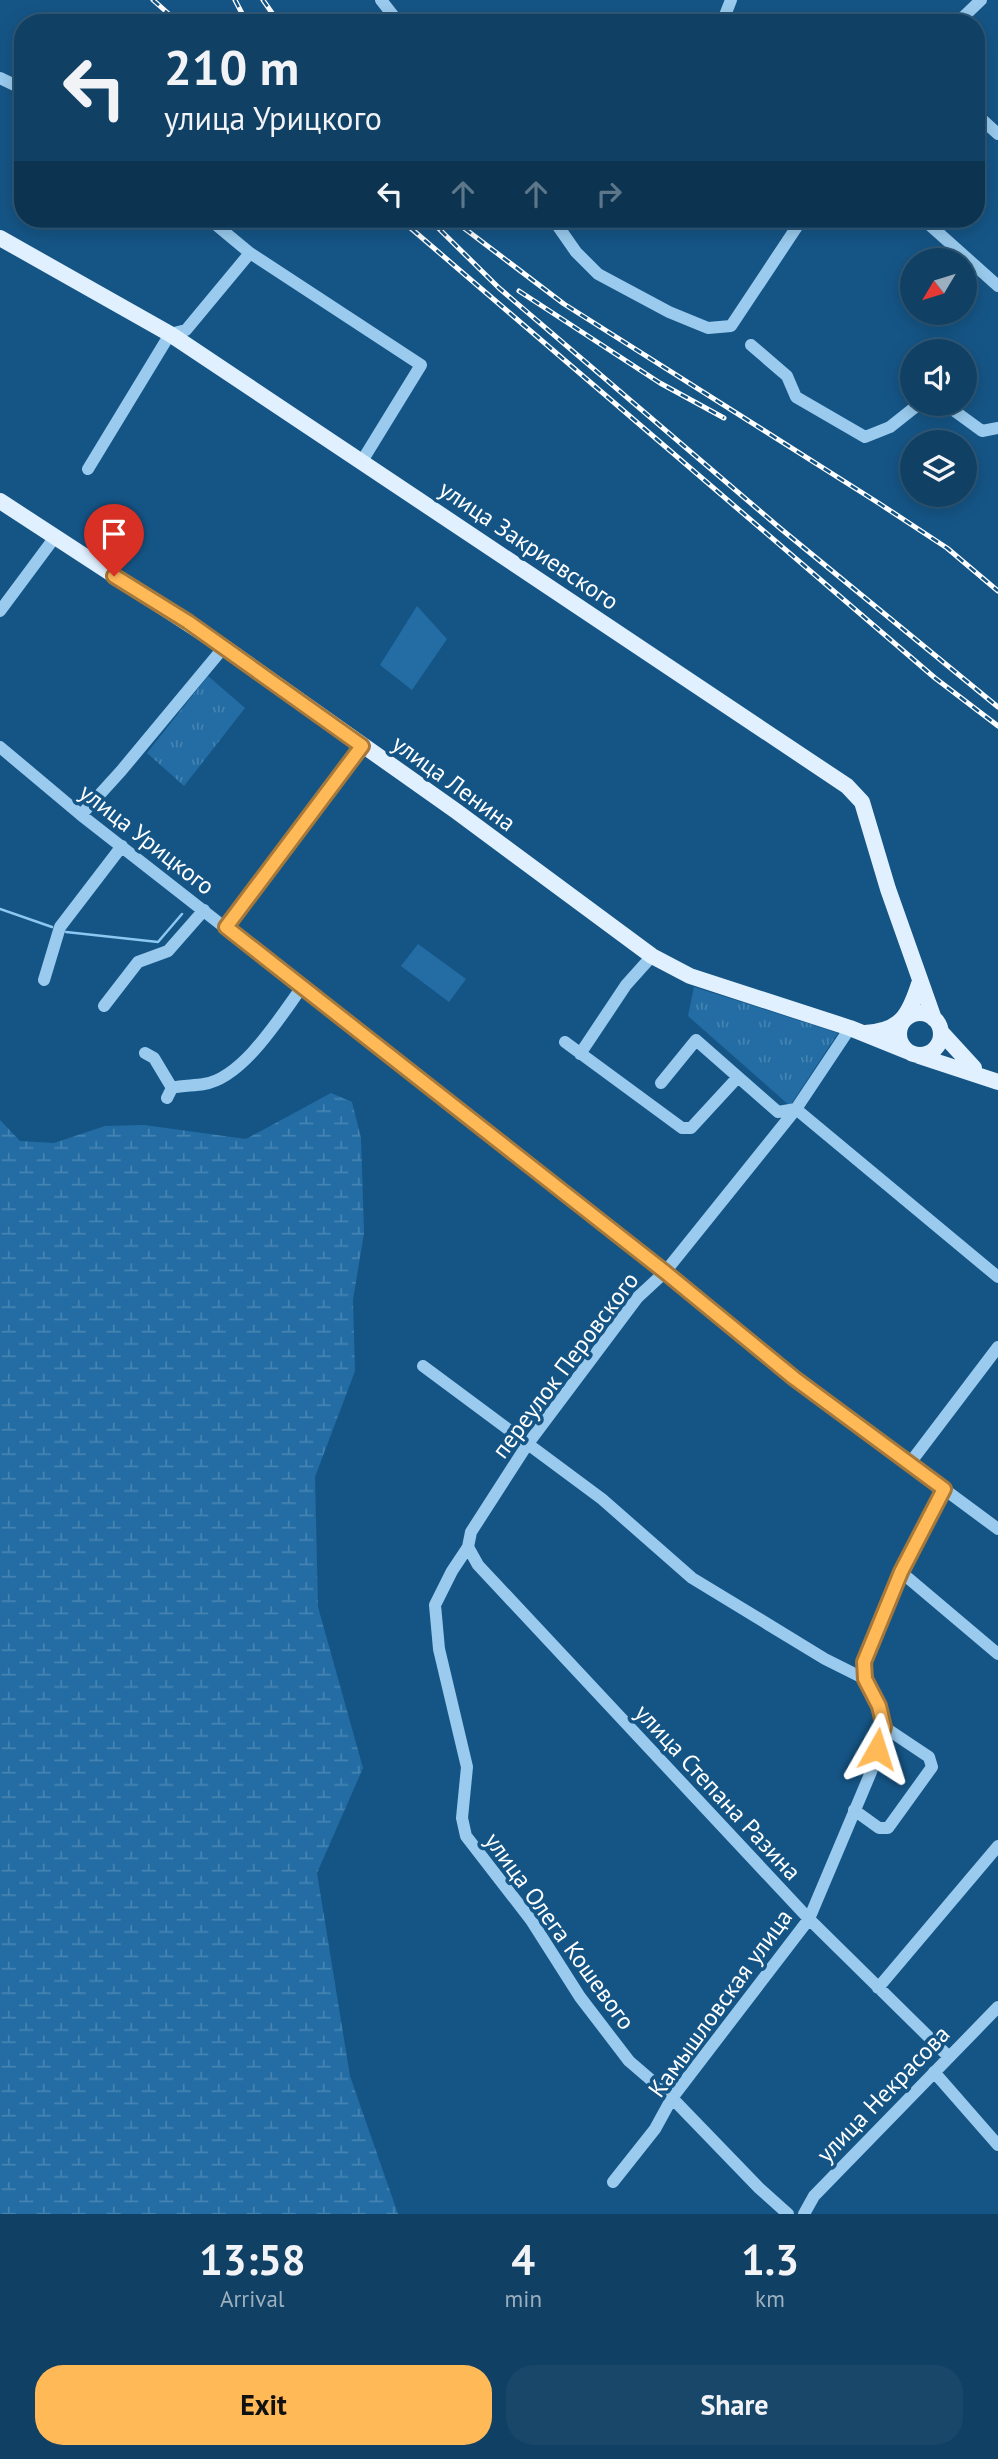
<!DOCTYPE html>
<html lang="en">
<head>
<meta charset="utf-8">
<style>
  :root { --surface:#104064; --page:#19476a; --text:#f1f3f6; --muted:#9cafbf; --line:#305978; --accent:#ffb957 }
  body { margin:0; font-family:"PT Sans",sans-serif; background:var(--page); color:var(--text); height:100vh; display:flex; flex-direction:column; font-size:26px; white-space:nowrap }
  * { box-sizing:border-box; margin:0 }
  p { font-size:23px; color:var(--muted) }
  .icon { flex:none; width:38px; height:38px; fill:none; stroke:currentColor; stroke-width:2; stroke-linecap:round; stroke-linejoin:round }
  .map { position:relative; height:2214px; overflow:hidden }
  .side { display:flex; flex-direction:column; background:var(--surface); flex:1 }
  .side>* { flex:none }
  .guide { position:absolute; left:14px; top:14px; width:971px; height:214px; border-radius:28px; box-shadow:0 4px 18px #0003,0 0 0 2px var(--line); background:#104064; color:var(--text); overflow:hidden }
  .needle { width:46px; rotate:232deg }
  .tools { position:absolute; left:900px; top:248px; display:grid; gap:14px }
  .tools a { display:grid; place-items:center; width:77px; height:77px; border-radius:50%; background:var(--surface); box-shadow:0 4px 18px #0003,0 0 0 2px var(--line); font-size:35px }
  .pin { position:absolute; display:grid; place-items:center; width:60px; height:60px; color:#fff; margin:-72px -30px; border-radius:50% 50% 50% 0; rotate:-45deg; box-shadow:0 0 7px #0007 }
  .pin .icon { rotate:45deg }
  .me { position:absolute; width:77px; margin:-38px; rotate:6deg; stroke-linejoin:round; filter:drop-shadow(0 0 5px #0008) }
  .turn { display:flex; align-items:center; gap:24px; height:147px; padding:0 35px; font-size:32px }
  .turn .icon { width:91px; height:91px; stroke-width:2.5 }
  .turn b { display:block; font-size:49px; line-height:60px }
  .lanes { display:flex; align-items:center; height:66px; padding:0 35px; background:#0003; justify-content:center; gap:35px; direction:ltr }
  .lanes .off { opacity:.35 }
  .eta { display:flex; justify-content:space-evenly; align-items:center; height:119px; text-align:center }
  .eta b { font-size:42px; font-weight:600; line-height:49px }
  .cta { display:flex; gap:14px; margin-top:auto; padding:14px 35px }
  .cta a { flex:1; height:80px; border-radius:28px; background:var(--accent); color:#111; font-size:28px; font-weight:600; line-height:80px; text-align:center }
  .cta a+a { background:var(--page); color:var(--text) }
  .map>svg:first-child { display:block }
  .wetland { fill:url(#wetland-marsh) }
  .park { fill:url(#park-tufts) }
  .pitch { fill:#236da4 }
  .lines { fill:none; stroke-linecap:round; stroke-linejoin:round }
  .stream { stroke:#8cc8f1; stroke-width:2.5 }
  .minor { stroke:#9acbee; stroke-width:12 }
  .major { stroke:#e1f0ff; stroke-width:16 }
  .rail-casing { stroke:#fff; stroke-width:5 }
  .rail { stroke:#155586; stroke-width:2.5; stroke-dasharray:8; stroke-linecap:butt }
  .route-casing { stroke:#a67839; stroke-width:18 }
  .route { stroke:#ffb957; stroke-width:12 }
  .labels { text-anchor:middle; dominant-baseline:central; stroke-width:7; stroke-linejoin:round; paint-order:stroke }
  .street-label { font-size:24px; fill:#fff; stroke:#155586 }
</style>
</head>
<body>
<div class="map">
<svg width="998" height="2214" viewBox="0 0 998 2214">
  <defs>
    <pattern id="wetland-marsh" width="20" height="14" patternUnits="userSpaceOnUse" patternTransform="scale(1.75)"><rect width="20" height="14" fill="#236da4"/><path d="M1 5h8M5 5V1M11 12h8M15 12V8" fill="none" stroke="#4483b2"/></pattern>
    <pattern id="park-tufts" width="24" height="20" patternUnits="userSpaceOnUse" patternTransform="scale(1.75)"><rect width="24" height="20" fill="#236da4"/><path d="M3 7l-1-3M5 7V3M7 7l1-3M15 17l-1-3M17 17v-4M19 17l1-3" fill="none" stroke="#4483b2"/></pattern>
  </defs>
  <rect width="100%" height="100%" fill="#155586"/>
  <path class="wetland" d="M331,1093L352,1102L361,1138L364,1233L353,1300L355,1371L315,1477L318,1607L363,1768L317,1873L350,2076L398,2214H0V1120L20,1141L54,1143L105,1126L144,1125L246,1139Z"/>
  <path class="park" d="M208,676L245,708L184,786L147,753Z
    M694,987L838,1033L790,1106L688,1016Z"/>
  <path class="pitch" d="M417,606L447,639L412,690L380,665Z
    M418,944L466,979L449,1002L401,966Z"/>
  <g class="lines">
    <path class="stream" d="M0,909L52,927
      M66,932L158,942L182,914"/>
    <path class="minor" d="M381,0L399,23
      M722,23L731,0
      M957,23L981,0
      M0,78L23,89
      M976,114L998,134
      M209,219L250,253L421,365L362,461
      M553,219L576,252L598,274L669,312L708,328L731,326L802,219
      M923,219L998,286
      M751,345L787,376L796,397L865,437L890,427L919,404
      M945,404L982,431L998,428
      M88,469L170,334L186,330L250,253
      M0,611L55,537
      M0,747L81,815L665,1272L794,1378L998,1529
      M81,815L121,771L224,647
      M226,927L362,746
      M44,980L60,927L122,846
      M104,1006L138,962L168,951L204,910
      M565,1042L682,1128H691L738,1077
      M145,1053L154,1058L172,1088
      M580,1054L626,985L652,956
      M661,1083L696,1040L778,1112L796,1109L998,1277
      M167,1098L172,1088C183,1085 193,1086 204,1084C243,1078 280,1017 302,987
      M423,1366L602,1499L692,1578L825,1659L865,1679
      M910,1463L998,1347
      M468,1547L478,1565L809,1919L948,2056
      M901,1572L998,1654
      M854,1810L879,1828H888L932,1767L929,1757L884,1727
      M878,1988L998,1846
      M934,2072L998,2145
      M613,2182L655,2129L672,2098L809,1919L871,1772L884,1727L879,1706L865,1679L864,1662L901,1572L944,1489
      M788,2214L759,2188L672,2098L629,2061L580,1997L531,1920L466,1836L462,1818L467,1767L439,1649L435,1605L452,1571L468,1547L471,1532L527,1445L638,1297L665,1272L796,1109L850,1028
      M804,2214L814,2196L998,2007"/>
    <path class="major" d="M0,238L170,334L847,786L862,802L888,889L934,1019
      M0,501L224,647L456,811L652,956L690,976L850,1028L907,1051
      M899 1034a21 21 0 1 1 42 0a21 21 0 1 1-42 0Z
      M941,1032L974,1068
      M865,1033C901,1031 909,1015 919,984
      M919,1056L998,1082"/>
    <defs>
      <path id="rail" d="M153,0L179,23
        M235,0L247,23
        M263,0L279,23
        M400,219L935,678L998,726
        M429,219L499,288L781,529L998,707
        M452,219L564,304L880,504L947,548L998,591
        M519,291L660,383L724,418"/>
    </defs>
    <use href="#rail" class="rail-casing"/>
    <use href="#rail" class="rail"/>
  </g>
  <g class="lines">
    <defs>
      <path id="route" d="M114,576L188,622L362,746L226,927L665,1272L794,1378L944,1489L901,1572L864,1662L865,1679L879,1706L884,1727L877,1749"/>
    </defs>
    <use href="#route" class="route-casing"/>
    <use href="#route" class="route"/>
  </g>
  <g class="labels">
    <g class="street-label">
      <text transform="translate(529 545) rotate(34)">улица Закриевского</text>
      <text transform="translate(454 783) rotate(36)">улица Ленина</text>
      <text transform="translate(147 839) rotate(38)">улица Урицкого</text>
      <text transform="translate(565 1365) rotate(-53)">переулок Перовского</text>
      <text transform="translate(718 1792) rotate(47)">улица Степана Разина</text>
      <text transform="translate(560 1931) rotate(54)">улица Олега Кошевого</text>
      <text transform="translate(720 2003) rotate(-54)">Камышловская улица</text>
      <text transform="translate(883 2094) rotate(-46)">улица Некрасова</text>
    </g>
  </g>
</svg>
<div class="tools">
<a><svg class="needle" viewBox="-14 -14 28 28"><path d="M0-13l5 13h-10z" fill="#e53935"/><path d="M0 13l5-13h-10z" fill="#9cafbf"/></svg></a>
<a><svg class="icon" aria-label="sound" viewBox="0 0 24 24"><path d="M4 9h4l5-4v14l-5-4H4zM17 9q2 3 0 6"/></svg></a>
<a><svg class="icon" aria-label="layers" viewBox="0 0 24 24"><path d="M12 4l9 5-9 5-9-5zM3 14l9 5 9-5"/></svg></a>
</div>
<div class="pin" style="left:114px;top:576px;background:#d93025"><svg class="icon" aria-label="arrive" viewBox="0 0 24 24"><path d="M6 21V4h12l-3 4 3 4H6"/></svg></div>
<svg class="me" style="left:877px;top:1749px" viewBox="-20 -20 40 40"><path d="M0-17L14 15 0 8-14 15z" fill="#ffb957" stroke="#fff" stroke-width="4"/></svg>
<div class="guide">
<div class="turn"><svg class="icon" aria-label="left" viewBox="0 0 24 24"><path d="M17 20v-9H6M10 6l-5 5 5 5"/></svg><div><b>210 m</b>улица Урицкого</div></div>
<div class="lanes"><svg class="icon" aria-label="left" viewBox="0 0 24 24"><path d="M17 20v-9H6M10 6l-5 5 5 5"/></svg><svg class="icon off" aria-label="ahead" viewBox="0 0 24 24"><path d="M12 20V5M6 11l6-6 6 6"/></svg><svg class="icon off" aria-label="ahead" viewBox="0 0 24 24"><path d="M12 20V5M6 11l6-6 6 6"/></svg><svg class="icon off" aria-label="right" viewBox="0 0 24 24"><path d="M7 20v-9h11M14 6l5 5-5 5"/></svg></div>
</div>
</div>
<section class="side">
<div class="eta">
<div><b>13:58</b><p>Arrival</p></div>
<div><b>4</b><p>min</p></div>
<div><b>1.3</b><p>km</p></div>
</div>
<div class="cta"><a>Exit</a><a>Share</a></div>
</section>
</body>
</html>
